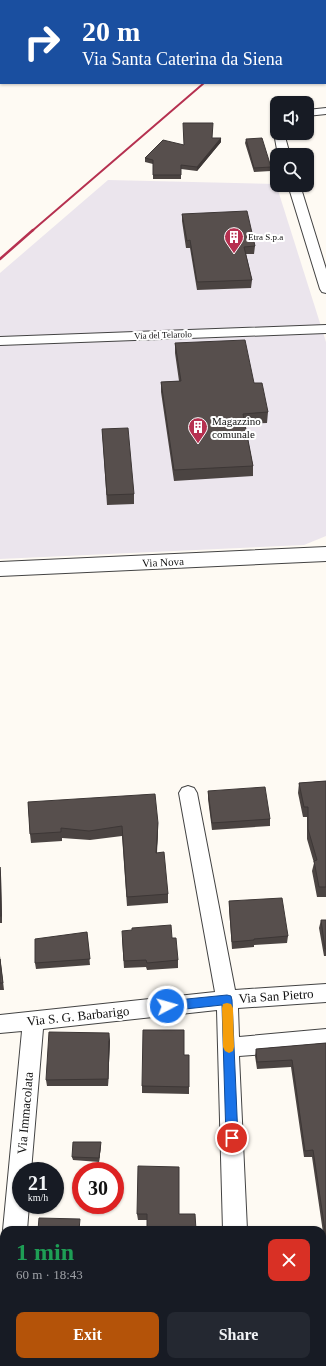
<!DOCTYPE html>
<html lang="en">
<head>
<meta charset="utf-8">
<style>
  :root { --surface:#171b24; --page:#242831; --text:#f1f3f6; --muted:#9ea1a6; --accent:#b45309 }
  body { margin:0; font-family:Georgia,serif; background:var(--page); color:var(--text); height:100vh; display:flex; flex-direction:column; font-size:15px; white-space:nowrap }
  * { box-sizing:border-box; margin:0 }
  p { font-size:13px; color:var(--muted) }
  .icon { flex:none; width:22px; height:22px; fill:none; stroke:currentColor; stroke-width:2; stroke-linecap:round; stroke-linejoin:round }
  .map { position:relative; flex:1; overflow:hidden }
  .panel { position:absolute; left:0px; top:1226px; width:326px; height:140px; display:flex; flex-direction:column; background:var(--surface); border-radius:12px 12px 0 0; box-shadow:0 1px 3px #0004 }
  .panel>* { flex:none }
  .top-card { position:absolute; left:0px; top:0px; width:326px; height:84px; box-shadow:0 1px 3px #0004; background:#1a4fa0; color:#fff; overflow:hidden }
  .controls { position:absolute; left:270px; top:96px; display:grid; gap:8px }
  .controls a { display:grid; place-items:center; width:44px; height:44px; border-radius:8px; background:var(--surface); box-shadow:0 1px 3px #0004; font-size:20px }
  .speed { position:absolute; left:12px; top:1162px; display:flex; gap:8px; font-size:20px; font-weight:700; text-align:center }
  .speed>* { display:grid; place-content:center; width:52px; height:52px; border-radius:50%; background:var(--surface); box-shadow:0 1px 3px #0004; line-height:1 }
  .speed small { font-size:10px; font-weight:400 }
  .speed .limit { border:6px solid #d22; background:#fff; color:#111 }
  .pin { position:absolute; display:grid; place-items:center; width:34px; height:34px; color:#fff; margin:-17px; border:2px solid #fff; border-radius:50%; box-shadow:0 1px 4px #0007 }
  .me { position:absolute; width:44px; margin:-22px; rotate:84deg; stroke-linejoin:round; filter:drop-shadow(0 0 3px #0008) }
  .turn { display:flex; align-items:center; gap:14px; height:84px; padding:0 16px; font-size:18px }
  .turn .icon { width:52px; height:52px; stroke-width:2.5 }
  .turn b { display:block; font-size:28px; line-height:34px }
  .round { display:grid; place-items:center; flex:none; width:42px; height:42px; border-radius:8px; background:var(--page) }
  .overview { display:flex; align-items:center; justify-content:space-between; height:68px; padding:0 16px }
  h1 { font-size:24px; font-weight:800; line-height:30px; color:#1e9e55 }
  .button { display:flex; gap:8px; margin-top:auto; padding:8px 16px }
  .button a { flex:1; height:46px; border-radius:8px; background:var(--accent); color:#fff; font-size:16px; font-weight:800; line-height:46px; text-align:center }
  .button a+a { background:var(--page); color:var(--text) }
  .map>svg:first-child { display:block }
  .industrial { fill:#ebe5ed }
  .green { fill:#dbe7be }
  .lines { fill:none; stroke-linecap:round; stroke-linejoin:round }
  .minor-casing { stroke:#434343; stroke-width:2 }
  .tertiary-casing { stroke:#434343; stroke-width:2 }
  .trunk-casing { stroke:#212121; stroke-width:2 }
  .minor { fill:#fff; fill-rule:evenodd }
  .tertiary { fill:#fff; fill-rule:evenodd }
  .trunk { fill:#eca26c; fill-rule:evenodd }
  .rail-far1 { stroke:#b63150; stroke-width:2 }
  .rail { stroke:#b63150; stroke-width:2.5 }
  .wall { fill:#4b4442 }
  .shaded-wall { fill:#3d3736 }
  .building { fill:#574f4d; stroke:#3d3736 }
  .route { fill:#1a73e8; stroke:#114b97 }
  .slow { fill:#f59e0b }
  .labels { text-anchor:middle; dominant-baseline:central; stroke-width:4; stroke-linejoin:round; paint-order:stroke }
  .far-poi-label { font-size:9px; fill:#101010; stroke:#fff; text-anchor:start }
  .far-street-label { font-size:9px; fill:#101010; stroke:#fff }
  .poi-label { font-size:11px; fill:#101010; stroke:#fff; text-anchor:start }
  .street-label { font-size:11px; fill:#101010; stroke:#fff }
  .near-street-label { font-size:13px; fill:#101010; stroke:#fff }
</style>
</head>
<body>
<div class="map">
<svg width="326" height="1366" viewBox="0 0 326 1366">
  <rect width="100%" height="100%" fill="#fefaf3"/>
  <path class="industrial" d="M108,180L276,184L326,342V536L304,545L0,559V273Z"/>
  <path class="green" d="M322,1340L326,1366H292V1362H322Z"/>
  <g class="lines">
    <defs>
      <path id="minor" d="M326,108V114L307,116V110Z
        M277,130V133H284L290,155H278L274,133Z
        M288,185H300L326,269V293L322,292L320,289Z
        M326,325V333L0,345V337Z
        M188,786L194,788L197,793L235,990L326,984V1002L238,1008L239,1037L326,1029V1049L239,1056L247,1230H223L217,1010L43,1029L31,1171H21V1205H29L27,1230H4V1231L3,1230L22,1031L0,1033V1015L215,992L179,793L182,788Z
        M4,1345V1362H16L15,1366H0V1346Z
        M228,1362H252V1366H228Z"/>
      <path id="tertiary" d="M326,547V561L0,576V562Z"/>
      <path id="trunk" d="M223,0H248L222,1Z
        M0,14H1V22H0Z"/>
    </defs>
    <use href="#minor" class="minor-casing"/>
    <use href="#tertiary" class="tertiary-casing"/>
    <use href="#trunk" class="trunk-casing"/>
    <use href="#minor" class="minor"/>
    <use href="#tertiary" class="tertiary"/>
    <use href="#trunk" class="trunk"/>
    <path class="rail-far1" d="M32,231L204,83"/>
    <path class="rail" d="M0,259L33,230"/>
  </g>
  <path class="wall" d="M212,138H221V142L197,171L181,169V179H153V164L145,162V158L184,145Z
    M246,139L271,167V171L254,172L245,143Z
    M182,214L255,246L254,254H246L252,280L251,288L197,290L190,248H186L182,221Z
    M175,343L254,383L268,412L267,423L245,424L253,466V476L174,481L161,392V382L179,381L175,353Z
    M102,429L134,494V504L107,505Z
    M326,781V897H317L312,871L314,863L307,839V817H303L298,793L299,783Z
    M208,791L270,819V826L212,830L208,799Z
    M28,802L158,823V832L157,853L168,894V903L127,906L122,836L90,840L62,838V841L31,843L30,834Z
    M0,867L1,875L2,923H0Z
    M229,901L288,936L287,943L254,945V947L232,949L229,908Z
    M321,920H326V956H324L319,928Z
    M87,932L90,965L36,969L35,963Z
    M122,938H172L178,960V968L147,970L146,967L124,968Z
    M0,956L4,990H0Z
    M110,1040L108,1086H47L46,1080Z
    M326,1043V1253L312,1157H304L291,1067L257,1069L255,1056L256,1049Z
    M184,1055H189V1094L142,1093V1086Z
    M101,1145L99,1162L73,1160L72,1157Z
    M137,1214H179L147,1220H138Z"/>
  <path class="shaded-wall" d="M221,138V142L197,171V167Z
    M158,823V832L156,862V853Z
    M0,867L1,875L2,923L1,916Z
    M109,1033L110,1040L108,1086V1079Z
    M101,1142V1145L99,1162V1158Z"/>
  <path class="building" d="M183,123H213L212,138H221L197,167L181,165V175H153V160L145,158L163,140L184,145Z
    M262,138L271,167L254,168L246,139Z
    M247,211L255,246L244,247L252,280L197,282L190,240L187,241L182,214Z
    M245,340L254,383H262L268,412L243,414L253,466L174,470L161,382L181,381L175,343Z
    M128,428L134,494L107,495L102,429Z
    M326,781V887H319L314,861L317,860L308,829V807H304L299,783Z
    M265,787L270,819L212,823L208,791Z
    M155,794L158,823L156,853L164,852L168,894L127,897L122,826L89,831L61,828V832L30,834L28,802Z
    M0,867L1,916H0Z
    M282,898L288,936L254,939V940L232,942L229,901Z
    M321,920H326V949H325Z
    M171,925L172,938H176L178,960L147,963L146,960L124,961L122,931L132,930V928Z
    M87,932L90,959L35,963V939Z
    M0,959L3,983H0Z
    M143,1030H184V1055H189V1087L142,1086Z
    M49,1032L109,1033L108,1079L46,1080Z
    M326,1043V1237L313,1150L305,1151L292,1060L257,1062L256,1049Z
    M73,1142H101L99,1158L72,1157Z
    M138,1166L179,1167V1214H195L196,1230H147V1214H137Z
    M39,1218L80,1219L79,1230H38Z
    M30,1362H94V1366H30Z
    M144,1362H197V1366H144Z"/>
  <path class="route" d="M227,995L231,996L232,1000L238,1138L236,1142L232,1144L228,1142L226,1138L222,1005L167,1011L163,1009L162,1006L163,1002L167,1001Z"/>
  <path class="slow" d="M227,1003L231,1004L233,1008L234,1047L233,1051L229,1053L225,1051L223,1047L222,1008L223,1004Z"/>
  <defs>
    <symbol id="building-pin" viewBox="-11 -11 22 30"><path d="M0 17L-7.5 6A9.5 9.5 0 1 1 7.5 6Z" fill="#b63150" stroke="#fff"/><path d="M-4-6H4V6H1V3H-1V6H-4ZM-2.5-4.3h1.7v1.8h-1.7ZM.8-4.3h1.7v1.8H.8ZM-2.5-1h1.7V.8h-1.7ZM.8-1h1.7V.8H.8Z" fill="#fff"/></symbol>
  </defs>
  <g fill-rule="evenodd">
    <use href="#building-pin" x="223" y="226" width="22" height="30"/>
    <use href="#building-pin" x="187" y="416" width="22" height="30"/>
  </g>
  <g class="labels">
    <g class="far-poi-label">
      <text x="248" y="237">Etra S.p.a</text>
    </g>
    <g class="far-street-label">
      <text transform="translate(163 335) rotate(-2)">Via del Telarolo</text>
    </g>
    <g class="poi-label">
      <text x="212" y="421">Magazzino<tspan x="212" dy="13">comunale</tspan></text>
    </g>
    <g class="street-label">
      <text transform="translate(163 562) rotate(-3)">Via Nova</text>
    </g>
    <g class="near-street-label">
      <text transform="translate(276 996) rotate(-4)">Via San Pietro</text>
      <text transform="translate(78 1016) rotate(-6)">Via S. G. Barbarigo</text>
      <text transform="translate(25 1113) rotate(-85)">Via Immacolata</text>
    </g>
  </g>
</svg>
<div class="controls">
<a><svg class="icon" aria-label="sound" viewBox="0 0 24 24"><path d="M4 9h4l5-4v14l-5-4H4zM17 9q2 3 0 6"/></svg></a>
<a><svg class="icon" aria-label="search" viewBox="0 0 24 24"><circle cx="10" cy="10" r="6"/><path d="M15 15l6 6"/></svg></a>
</div>
<div class="speed"><div>21<small>km/h</small></div><div class="limit">30</div></div>
<div class="pin" style="left:232px;top:1138px;background:#d93025"><svg class="icon" aria-label="arrive" viewBox="0 0 24 24"><path d="M6 21V4h12l-3 4 3 4H6"/></svg></div>
<svg class="me" style="left:167px;top:1006px" viewBox="-20 -20 40 40"><circle r="17" fill="#1a73e8" stroke="#fff" stroke-width="3"/><path d="M0-11L8 9 0 5-8 9z" fill="#fff"/></svg>
<div class="top-card">
<div class="turn"><svg class="icon" aria-label="right" viewBox="0 0 24 24"><path d="M7 20v-9h11M14 6l5 5-5 5"/></svg><div><b>20 m</b>Via Santa Caterina da Siena</div></div>
</div>
<section class="panel">
<div class="overview"><div><h1>1 min</h1><p>60 m · 18:43</p></div><a class="round" style="background:#d93025;color:#fff"><svg class="icon" aria-label="close" viewBox="0 0 24 24"><path d="M6 6l12 12M18 6L6 18"/></svg></a></div>
<div class="button"><a>Exit</a><a>Share</a></div>
</section>
</div>
</body>
</html>
